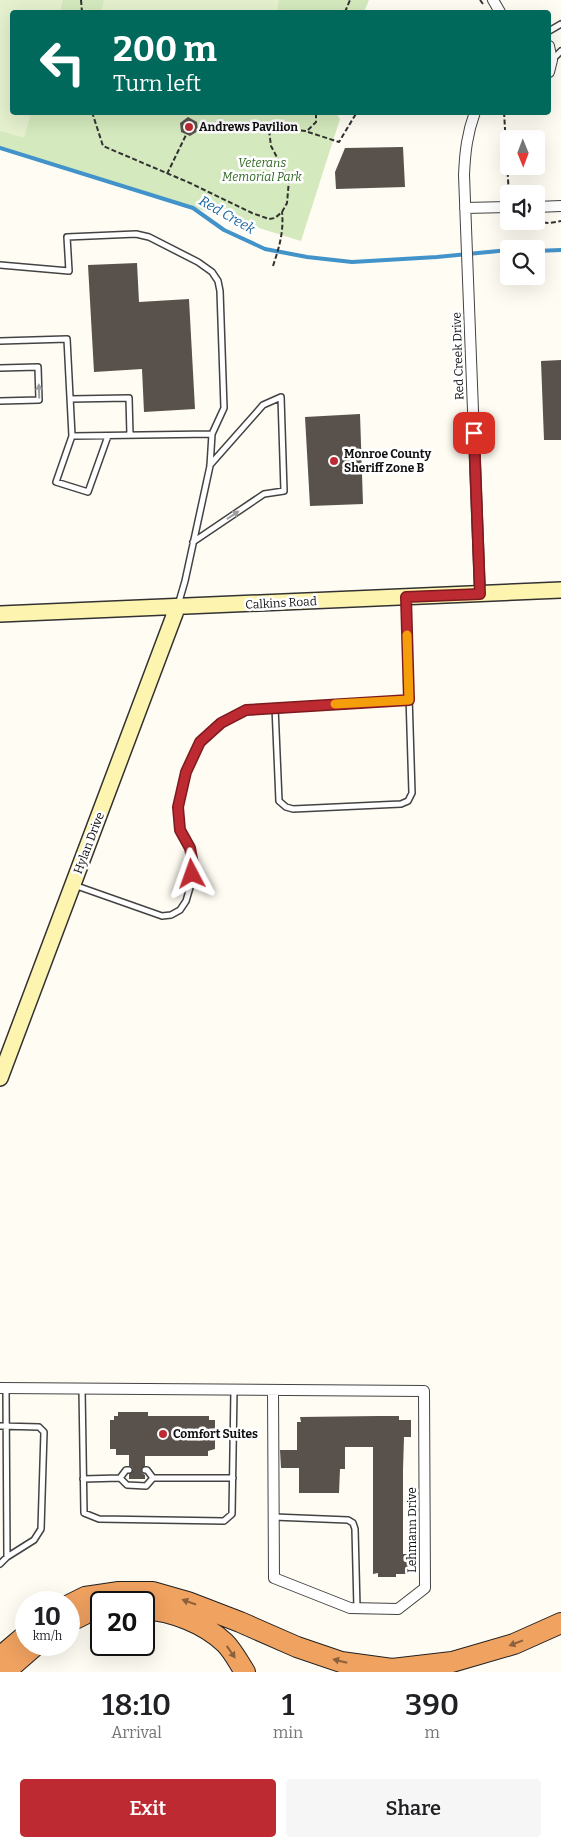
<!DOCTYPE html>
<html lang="en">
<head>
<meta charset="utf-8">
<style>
  :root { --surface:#fff; --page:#f6f6f6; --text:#202124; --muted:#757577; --accent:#bd2a31 }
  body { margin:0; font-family:Bitter,serif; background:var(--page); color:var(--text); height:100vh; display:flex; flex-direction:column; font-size:19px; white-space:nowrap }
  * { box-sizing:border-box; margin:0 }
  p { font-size:16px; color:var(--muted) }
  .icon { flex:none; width:28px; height:28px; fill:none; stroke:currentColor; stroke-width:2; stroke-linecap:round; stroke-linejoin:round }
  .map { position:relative; height:1672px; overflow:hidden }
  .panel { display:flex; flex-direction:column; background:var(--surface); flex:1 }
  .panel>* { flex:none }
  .top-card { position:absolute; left:10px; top:10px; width:541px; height:105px; border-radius:5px; box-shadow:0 5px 20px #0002; background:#00695c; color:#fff; overflow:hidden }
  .needle { width:32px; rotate:179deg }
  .fabs { position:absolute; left:500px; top:130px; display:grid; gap:10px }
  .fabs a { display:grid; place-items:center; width:45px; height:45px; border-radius:5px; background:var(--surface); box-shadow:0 5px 20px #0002; font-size:25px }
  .speed { position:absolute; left:15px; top:1591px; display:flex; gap:10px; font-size:25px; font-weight:700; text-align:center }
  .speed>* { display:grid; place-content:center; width:65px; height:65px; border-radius:50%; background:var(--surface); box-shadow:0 5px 20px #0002; line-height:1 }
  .speed small { font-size:12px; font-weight:400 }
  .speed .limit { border:2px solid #111; border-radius:8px; background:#fff; color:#111 }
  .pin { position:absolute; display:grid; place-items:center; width:42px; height:42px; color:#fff; margin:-21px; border-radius:10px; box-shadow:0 2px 8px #0006 }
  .me { position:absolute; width:55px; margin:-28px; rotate:356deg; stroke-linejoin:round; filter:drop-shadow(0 0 4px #0008) }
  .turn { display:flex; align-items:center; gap:18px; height:105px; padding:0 20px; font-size:22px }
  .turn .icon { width:65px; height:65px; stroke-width:2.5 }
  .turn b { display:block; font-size:35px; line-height:42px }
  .eta { display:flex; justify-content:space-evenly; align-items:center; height:85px; text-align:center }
  .eta b { font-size:30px; font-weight:600; line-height:35px }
  .cta { display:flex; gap:10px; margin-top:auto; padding:10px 20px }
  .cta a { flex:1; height:58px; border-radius:5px; background:var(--accent); color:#fff; font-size:20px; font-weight:600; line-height:58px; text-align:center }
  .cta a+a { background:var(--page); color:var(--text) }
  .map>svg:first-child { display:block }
  .green { fill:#d4e9bd }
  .pitch { fill:#e5f0ce }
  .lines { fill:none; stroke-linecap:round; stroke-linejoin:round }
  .stream { stroke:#4293ca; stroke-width:4 }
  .building { fill:#58514c }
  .service-casing { stroke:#434343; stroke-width:8 }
  .minor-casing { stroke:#434343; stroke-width:12 }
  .secondary-casing { stroke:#323232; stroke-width:18 }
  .motorway-casing { stroke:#212121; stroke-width:22 }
  .path { stroke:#323232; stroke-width:2; stroke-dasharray:5 2.5; stroke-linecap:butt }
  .service { stroke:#fff; stroke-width:5 }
  .minor { stroke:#fff; stroke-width:10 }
  .secondary { stroke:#fdf4b0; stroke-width:15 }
  .motorway { stroke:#f0a260; stroke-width:20 }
  .oneway { fill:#9f9f9f }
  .oneway2 { fill:#8b603c }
  .route-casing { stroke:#7b1b20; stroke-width:12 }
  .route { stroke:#bd2a31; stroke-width:9 }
  .slow { stroke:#f59e0b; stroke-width:9 }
  .poi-dot { fill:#bd2a31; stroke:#fff; stroke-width:2 }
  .labels { text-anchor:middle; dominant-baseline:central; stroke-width:5; stroke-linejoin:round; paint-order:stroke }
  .poi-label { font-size:12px; font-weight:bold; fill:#101010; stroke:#fff; text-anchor:start }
  .park-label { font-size:12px; font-style:italic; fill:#2f6721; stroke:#fff }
  .street-label { font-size:12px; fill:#101010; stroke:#fff }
  .water-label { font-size:14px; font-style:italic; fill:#1b65a0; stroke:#fff }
</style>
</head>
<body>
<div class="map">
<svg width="561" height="1672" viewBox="0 0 561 1672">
  <rect width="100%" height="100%" fill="#fffcf3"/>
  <path class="green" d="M0,0H369L364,12H12V112L336,113L340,119L301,241L0,148Z"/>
  <path class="pitch" d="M0,0H63L60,12H12V112L31,113L24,138L0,131Z
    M104,0H279L277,12H101Z"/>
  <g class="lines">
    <path class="stream" d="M0,148L193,208L224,230L265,249L307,257L352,262L437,257L509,250
      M536,251L561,250"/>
  </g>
  <path class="building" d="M188,117L197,122L198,131L190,136L181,132L180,123Z
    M403,147L405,187L336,189L335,172L345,148Z
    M137,263L139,302L189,299L195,409L144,412L142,369L94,372L88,265Z
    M561,360V440H544L541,361Z
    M360,414L363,504L310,506L305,417Z
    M118,1412H148V1416H209V1420H215V1449L208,1451V1456H145V1466L141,1470L142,1473L145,1475V1479H129V1474L133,1470L132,1467L129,1466V1455H116V1449H110V1420H114V1416H118Z
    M378,1416H399V1420H411V1437H404L403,1470V1554H409V1574H396V1577H378V1573L373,1574V1447H345V1469H340L339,1493H299V1468H281L280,1450H297V1422H301L300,1417Z"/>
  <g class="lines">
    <defs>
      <path id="service" d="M549,31L561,24
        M552,60L561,51
        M0,265L69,271L67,237L136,234L149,237L198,262L212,272L218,281L220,291L224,408L212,434L210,466L185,581L178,605
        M0,341L67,339L72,436L212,434
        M0,368L38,367L39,400L0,401
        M70,399L129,398L130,435
        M72,436L56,482L88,492L108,436
        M193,542L264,494L284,491L281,397L263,405L210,465
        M275,707L409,700
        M74,885L162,916L171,915L180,910L186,901L191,884L193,864L190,849L180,830L178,807L187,772L200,742L221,723L246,710L275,707L279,801L286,807L293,809L401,804L408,801L412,793L406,598
        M6,1389L7,1557
        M82,1389L84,1513L99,1519L224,1521L232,1514L234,1390
        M0,1426L39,1427L44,1432L41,1529L34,1540L7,1557L0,1564
        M120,1478L126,1470H129
        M153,1478H233
        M83,1479L120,1478L127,1485L146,1486L153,1478L147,1470H145
        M274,1517L348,1520L353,1523L355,1529L357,1608"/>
      <path id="minor" d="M493,0L500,12
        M549,46L552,60L549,72
        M475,112C467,134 465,152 464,175L480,594
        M536,207L561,206
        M465,208L509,207
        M0,1388L424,1391L425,1588L398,1609L350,1608L274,1578L273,1390"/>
      <path id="secondary" d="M0,614L561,590
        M0,1078L177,608"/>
      <path id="motorway" d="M69,1605L85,1597L119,1592H153L188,1602L240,1622L297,1647L341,1662L392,1669L452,1662L514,1644L561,1623
        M144,1609C172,1611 204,1623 225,1643C233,1651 239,1663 245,1672
        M69,1622L87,1613L101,1611
        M0,1657L26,1635
        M5,1672L36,1645"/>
    </defs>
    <use href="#service" class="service-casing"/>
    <use href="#minor" class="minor-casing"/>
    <use href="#secondary" class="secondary-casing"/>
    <use href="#motorway" class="motorway-casing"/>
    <path class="path" d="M81,0L82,12
      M480,0L483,4
      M345,12L350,0
      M92,112L103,146L190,183L252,213L269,219L275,218L282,212L287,203L289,180L271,146L269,130L287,129L307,131L316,122V112
      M504,112L509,196
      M308,132L339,142L357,112
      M167,174L186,135
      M521,221L550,223L561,221
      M273,266C279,248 284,232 282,212"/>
    <use href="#service" class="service"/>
    <use href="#minor" class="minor"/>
    <use href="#secondary" class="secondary"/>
    <use href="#motorway" class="motorway"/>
  </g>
  <defs><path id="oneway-solid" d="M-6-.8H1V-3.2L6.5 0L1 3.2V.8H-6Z" transform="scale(1.25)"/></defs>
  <g class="oneway">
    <use href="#oneway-solid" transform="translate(39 391) rotate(-92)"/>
    <use href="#oneway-solid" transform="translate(233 515) rotate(-34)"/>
  </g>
  <g class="oneway2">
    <use href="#oneway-solid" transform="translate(189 1602) rotate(-161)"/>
    <use href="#oneway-solid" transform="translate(516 1643) rotate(159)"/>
    <use href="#oneway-solid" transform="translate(231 1652) rotate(55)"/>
    <use href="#oneway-solid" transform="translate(340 1661) rotate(-166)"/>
  </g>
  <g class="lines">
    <defs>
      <path id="route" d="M192,874L193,864L190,848L180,830L178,807L186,772L200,742L221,723L246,710L409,700L406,597L480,594L474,433"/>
    </defs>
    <use href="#route" class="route-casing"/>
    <use href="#route" class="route"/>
    <path class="slow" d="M335,704L409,700L407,635"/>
  </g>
  <g class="poi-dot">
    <circle cx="189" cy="127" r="5"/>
    <circle cx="334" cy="461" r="5"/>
    <circle cx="163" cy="1434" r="5"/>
  </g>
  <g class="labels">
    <g class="poi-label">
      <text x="199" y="127">Andrews Pavilion</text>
      <text x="344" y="454">Monroe County<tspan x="344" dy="14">Sheriff Zone B</tspan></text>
      <text x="173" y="1434">Comfort Suites</text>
    </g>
    <g class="park-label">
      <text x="262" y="163">Veterans<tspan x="262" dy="14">Memorial Park</tspan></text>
    </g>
    <g class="street-label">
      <text transform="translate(458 356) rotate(-92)">Red Creek Drive</text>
      <text transform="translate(281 603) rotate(-3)">Calkins Road</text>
      <text transform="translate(89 843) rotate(-69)">Hylan Drive</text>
      <text transform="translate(412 1530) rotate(-90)">Lehmann Drive</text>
    </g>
    <g class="water-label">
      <text transform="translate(227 215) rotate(30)">Red Creek</text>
    </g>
  </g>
</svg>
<div class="fabs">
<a><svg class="needle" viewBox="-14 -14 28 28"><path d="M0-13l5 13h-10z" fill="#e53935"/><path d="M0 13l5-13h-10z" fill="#757577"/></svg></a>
<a><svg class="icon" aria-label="sound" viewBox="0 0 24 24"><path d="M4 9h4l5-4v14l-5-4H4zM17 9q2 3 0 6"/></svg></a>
<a><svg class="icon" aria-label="search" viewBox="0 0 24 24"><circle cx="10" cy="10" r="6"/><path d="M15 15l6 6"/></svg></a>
</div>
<div class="speed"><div>10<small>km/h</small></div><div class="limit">20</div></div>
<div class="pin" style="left:474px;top:433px;background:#d93025"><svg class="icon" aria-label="arrive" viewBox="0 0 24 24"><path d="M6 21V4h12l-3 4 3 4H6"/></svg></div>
<svg class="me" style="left:192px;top:874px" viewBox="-20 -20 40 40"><path d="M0-17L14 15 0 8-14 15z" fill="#bd2a31" stroke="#fff" stroke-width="4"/></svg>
<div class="top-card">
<div class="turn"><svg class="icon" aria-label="left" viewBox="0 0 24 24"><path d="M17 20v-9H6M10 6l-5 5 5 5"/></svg><div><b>200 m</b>Turn left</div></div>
</div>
</div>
<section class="panel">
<div class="eta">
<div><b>18:10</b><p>Arrival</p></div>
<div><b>1</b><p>min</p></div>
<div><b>390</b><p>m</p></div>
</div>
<div class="cta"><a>Exit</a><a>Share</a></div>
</section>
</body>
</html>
